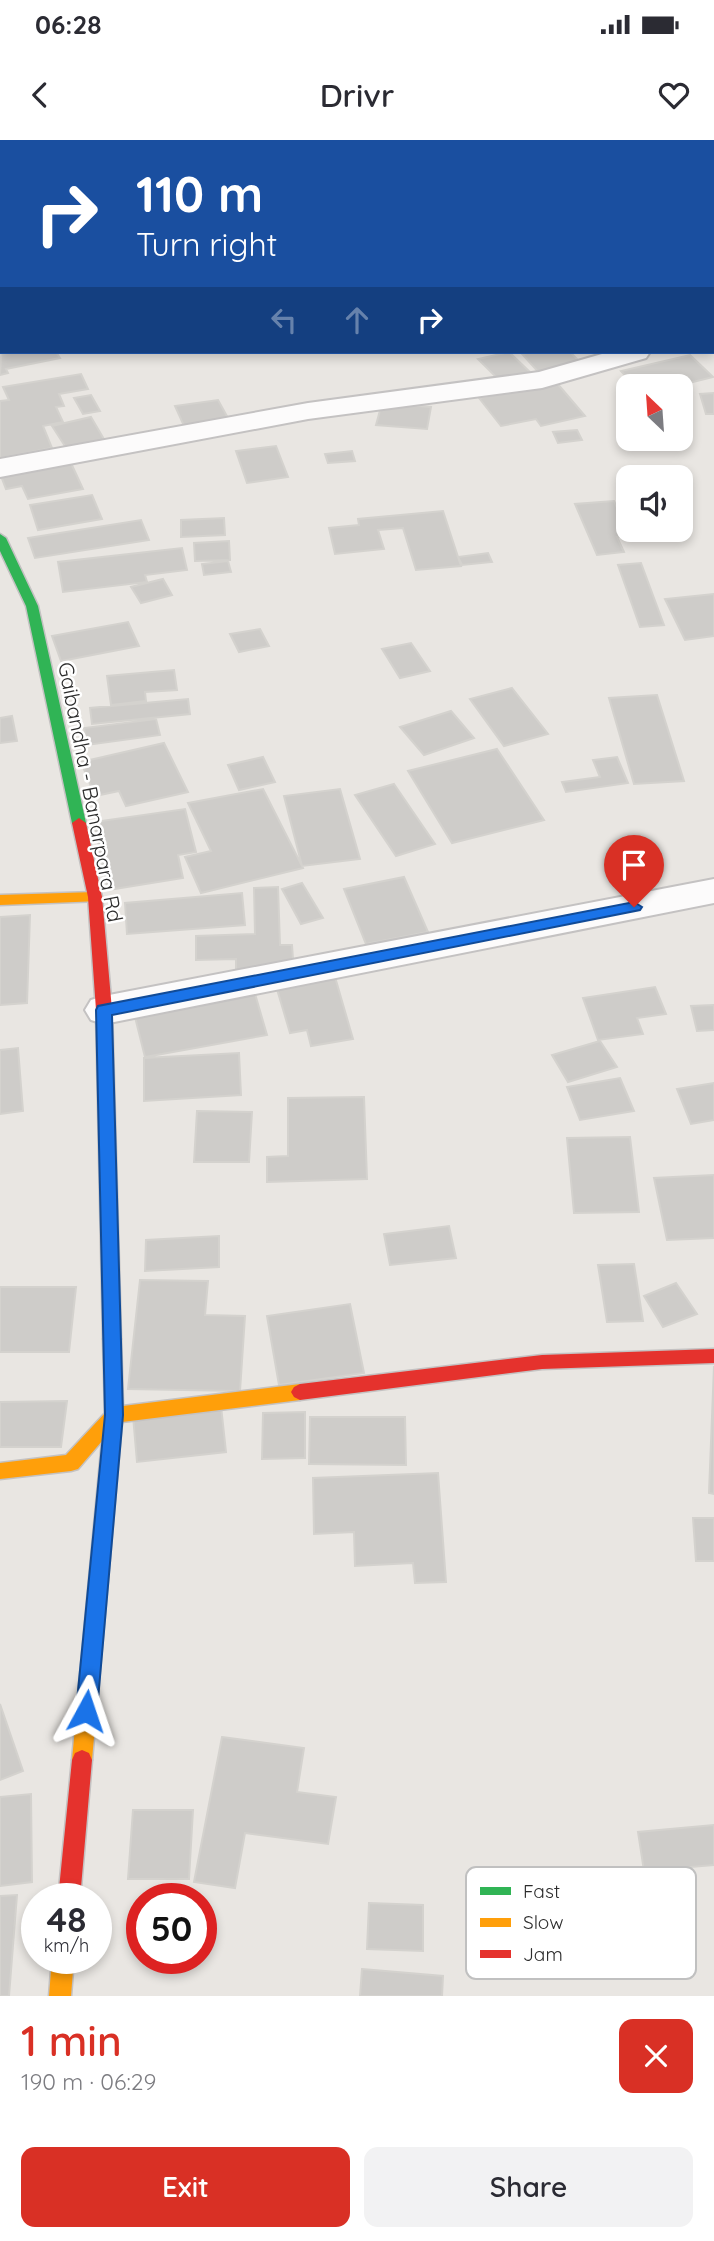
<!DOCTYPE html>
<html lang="en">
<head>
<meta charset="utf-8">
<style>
  :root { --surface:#fff; --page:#f2f2f3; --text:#2b2b33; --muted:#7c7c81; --accent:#d93025 }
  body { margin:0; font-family:Quicksand,sans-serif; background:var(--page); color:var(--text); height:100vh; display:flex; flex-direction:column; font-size:26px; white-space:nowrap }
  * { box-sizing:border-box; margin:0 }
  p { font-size:23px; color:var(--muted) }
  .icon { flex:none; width:38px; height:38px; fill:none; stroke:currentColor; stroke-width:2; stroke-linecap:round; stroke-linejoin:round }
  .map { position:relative; height:1856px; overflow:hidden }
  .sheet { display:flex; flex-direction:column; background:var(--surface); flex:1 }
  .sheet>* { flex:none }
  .top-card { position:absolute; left:0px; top:0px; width:714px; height:214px; box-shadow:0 4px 10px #0003; background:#1a4fa0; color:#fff; overflow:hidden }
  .needle { width:46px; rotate:335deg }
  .controls { position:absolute; left:616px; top:234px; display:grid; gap:14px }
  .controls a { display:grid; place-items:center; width:77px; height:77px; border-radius:14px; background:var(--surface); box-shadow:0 4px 10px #0003; font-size:35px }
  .speed { position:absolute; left:21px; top:1743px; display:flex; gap:14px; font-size:35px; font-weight:700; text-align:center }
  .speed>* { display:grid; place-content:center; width:91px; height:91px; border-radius:50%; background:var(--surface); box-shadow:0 4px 10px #0003; line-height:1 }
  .speed small { font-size:18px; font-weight:400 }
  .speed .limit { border:10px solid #d22; background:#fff; color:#111 }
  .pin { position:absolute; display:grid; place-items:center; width:60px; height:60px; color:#fff; margin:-72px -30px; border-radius:50% 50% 50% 0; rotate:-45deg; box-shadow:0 0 7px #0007 }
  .pin .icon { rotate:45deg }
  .me { position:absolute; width:77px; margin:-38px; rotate:5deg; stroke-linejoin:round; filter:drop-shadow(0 0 5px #0008) }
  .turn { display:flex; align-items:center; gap:24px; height:147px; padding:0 21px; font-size:32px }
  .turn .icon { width:91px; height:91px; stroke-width:2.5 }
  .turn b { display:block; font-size:49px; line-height:60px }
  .lanes { display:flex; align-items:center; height:66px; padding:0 21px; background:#0003; justify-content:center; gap:35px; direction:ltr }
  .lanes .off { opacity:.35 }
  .round { display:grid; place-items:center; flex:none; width:74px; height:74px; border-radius:14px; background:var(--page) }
  .overview { display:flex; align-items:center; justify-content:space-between; height:119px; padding:0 21px }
  h1 { font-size:42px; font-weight:600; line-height:52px; color:var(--accent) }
  .action { display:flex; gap:14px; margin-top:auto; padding:14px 21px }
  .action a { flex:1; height:80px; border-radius:14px; background:var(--accent); color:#fff; font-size:28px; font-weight:600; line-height:80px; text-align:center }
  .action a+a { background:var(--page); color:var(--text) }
  .status { display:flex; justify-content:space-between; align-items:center; height:49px; padding:0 35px; background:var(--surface); direction:ltr }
  .status svg { height:19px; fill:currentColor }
  header { display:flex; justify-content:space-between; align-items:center; height:91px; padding:0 21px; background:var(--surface); font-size:32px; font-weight:600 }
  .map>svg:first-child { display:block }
  .building { fill:#ceccc9; stroke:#d4d2ce; stroke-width:2 }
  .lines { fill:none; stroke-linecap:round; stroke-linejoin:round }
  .street-casing { stroke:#c4c2c2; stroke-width:4 }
  .fast-casing { stroke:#c4c2c2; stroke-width:3 }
  .slow-casing { stroke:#c4c2c2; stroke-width:3 }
  .jam-casing { stroke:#c4c2c2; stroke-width:3 }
  .street { fill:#fcfbfb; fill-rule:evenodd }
  .fast { fill:#30b455; fill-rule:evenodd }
  .slow { fill:#ff9f0a; fill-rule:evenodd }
  .jam { fill:#e5322d; fill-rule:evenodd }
  .route { fill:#1a73e8; stroke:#114b97; stroke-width:2 }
  .labels { text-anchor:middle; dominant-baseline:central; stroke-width:5; stroke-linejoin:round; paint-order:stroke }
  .street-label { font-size:21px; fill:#2c2c2c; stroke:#fff }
  .key { fill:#fff; stroke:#c0c0c0; stroke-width:2 }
  .key-label { font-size:19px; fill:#2c2c2c }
</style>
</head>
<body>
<div class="status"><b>06:28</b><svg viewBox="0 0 49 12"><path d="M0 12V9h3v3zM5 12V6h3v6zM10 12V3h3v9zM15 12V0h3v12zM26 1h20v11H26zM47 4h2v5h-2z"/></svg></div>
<header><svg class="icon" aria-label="back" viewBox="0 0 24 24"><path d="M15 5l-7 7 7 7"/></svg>Drivr<svg class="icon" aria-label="heart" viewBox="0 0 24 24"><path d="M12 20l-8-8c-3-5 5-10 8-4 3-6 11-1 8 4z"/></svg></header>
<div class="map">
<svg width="714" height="1856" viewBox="0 0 714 1856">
  <rect width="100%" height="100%" fill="#e9e6e2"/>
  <path class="building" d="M2,201V212H56L60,218L6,229L8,233L0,235Z
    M509,212L532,234L501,242L478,219Z
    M532,212H570L582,224L540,234L522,214Z
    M690,215L713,237L673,247H636L621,231Z
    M81,234L88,249L59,254L64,266L56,267L63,282L43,286L52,308L0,318V261L9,260L3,247Z
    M556,242L585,276L541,286L536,279L501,286L479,258Z
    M714,253V274H706L700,254Z
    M91,255L100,271L83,274L74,258Z
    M218,260L228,278L184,286L175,266Z
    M382,263L431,267L427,289L376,285Z
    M91,277L108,306L70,314L52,286Z
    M577,290L582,300L558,303L553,292Z
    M276,306L288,337L247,343L236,311Z
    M352,311L355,321L328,323L325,314Z
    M71,323L83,349L28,359L22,346L6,349L1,336Z
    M92,355L102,379L38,390L30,365Z
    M614,361L630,396L617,397L624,412L597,415L575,364Z
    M443,371L461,426L416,430L403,388L378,390L384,409L335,414L329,388L359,385L358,379Z
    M224,378L225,395L181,397V380Z
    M141,380L149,400L35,418L28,398Z
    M229,401L230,420L195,421L194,403Z
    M182,408L187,430L145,435L147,442L63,452L58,422Z
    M488,413L492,422L462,425L458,417Z
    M228,421L231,432L204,435L202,424Z
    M641,423L664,485L640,487L618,425Z
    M163,439L172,455L141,463L131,447Z
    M714,454V496L685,500L665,459Z
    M128,482L139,506L61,521L52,496Z
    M260,489L269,506L239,512L230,494Z
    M411,503L430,531L400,538L382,509Z
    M174,530L177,550L145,552L146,561L111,565L107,536Z
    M512,548L548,594L504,606L470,559Z
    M657,555L684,641L634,644L609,558Z
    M188,559L190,574L92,584L90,568Z
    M451,571L474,598L424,615L400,587Z
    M12,576L17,601L0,603V578Z
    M156,579L160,595L87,605L84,588Z
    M164,603L188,652L126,666L119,651L95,656L81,622Z
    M497,609L544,680L452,703L408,631Z
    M263,617L275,642L239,650L228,625Z
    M617,617L628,643L566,652L562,642L600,637L593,620Z
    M394,644L435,704L396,716L355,655Z
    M263,649L303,728L201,753L185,717L211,711L188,663Z
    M340,649L360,719L302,726L284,656Z
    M185,669L196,712L178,715L183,738L108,750L94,682Z
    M404,737L428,792L366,804L344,749Z
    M302,743L323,778L301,784L282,749Z
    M278,747L280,805H292L294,833L236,836V819L196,820V796L255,794L254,748Z
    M242,753L245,785L127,794L125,763Z
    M30,775L27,863L0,865V777Z
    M333,830L353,899L311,906L307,890L290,893L274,839Z
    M253,847L267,895L145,917L133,869Z
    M655,847L666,874L637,878L643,894L598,900L583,858Z
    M714,865V890L697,891L691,866Z
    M600,901L617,927L568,942L552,915Z
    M18,908L23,971L0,974V910Z
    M239,913L241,955L144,961V918Z
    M620,938L634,971L580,980L567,947Z
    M714,943V980L691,984L677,949Z
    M364,957L367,1039L267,1042V1017L288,1016V958Z
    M197,971L252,972L249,1022H194Z
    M630,997L639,1072L574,1073L567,998Z
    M714,1035V1098L667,1100L654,1038Z
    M449,1086L456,1118L390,1125L384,1094Z
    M219,1096V1127L145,1131L146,1100Z
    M634,1124L643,1181L607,1182L598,1125Z
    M140,1140L208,1141L205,1175L245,1176L240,1251L128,1249Z
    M676,1143L697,1174L663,1187L644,1156Z
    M0,1147H76L69,1212H0Z
    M350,1164L364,1233L279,1245L267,1176Z
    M714,1226V1354L709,1353Z
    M67,1261L61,1307H0V1262Z
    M221,1266L226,1312L137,1322L133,1276Z
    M305,1272V1318L262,1319L263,1273Z
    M310,1277H405L406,1325L309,1324Z
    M438,1333L446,1442L415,1443L413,1423L355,1426L354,1392L314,1394L313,1338Z
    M693,1378H714V1421H696Z
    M0,1564L23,1631L0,1640Z
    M222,1597L304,1608L297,1652L336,1657L328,1704L245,1693L235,1748L194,1742Z
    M31,1654L32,1742L0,1746V1657Z
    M133,1670H193L189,1739H128Z
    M714,1685V1725L644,1731L638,1692Z
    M17,1755L9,1856H0V1756Z
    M369,1763L423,1765V1811L367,1809Z
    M362,1829L443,1836L442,1856H360Z"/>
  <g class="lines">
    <defs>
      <path id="street" d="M712,181H714V197H712Z
        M609,212H650L646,218L542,248L308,279L0,337V319L308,263L539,232Z
        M714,739V763L104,884L91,880L85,870L91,860L104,856Z"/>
      <path id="fast" d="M0,394L6,398L38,466L86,683L84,686H74L72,683L26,466L0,411Z"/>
      <path id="slow" d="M95,752L100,753L102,757L100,761L0,765V755Z
        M112,1192L118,1194L121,1199L123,1266L300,1244L306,1247L309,1252L306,1257L300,1260L122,1282L92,1620L89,1627L82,1630L75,1627L72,1620L102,1301L78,1329L71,1331L0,1339V1323L66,1315L105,1273L103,1199L106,1194Z
        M52,1818H74L71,1856H49Z"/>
      <path id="jam" d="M79,678L86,683L102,757L112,870L121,1199L118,1204L112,1206L106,1204L103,1199L96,870L88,757L72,683Z
        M714,1209V1223L542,1229L300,1260L294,1257L291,1252L294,1247L300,1244L542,1215Z
        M82,1610L89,1613L92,1620L80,1759H58L72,1620L75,1613Z"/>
    </defs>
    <use href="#street" class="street-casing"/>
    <use href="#fast" class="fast-casing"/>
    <use href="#slow" class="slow-casing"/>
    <use href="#jam" class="jam-casing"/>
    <use href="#street" class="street"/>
    <use href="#fast" class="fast"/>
    <use href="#slow" class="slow"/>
    <use href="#jam" class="jam"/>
  </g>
  <path class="route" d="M634,762L642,767L640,770L112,875L123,1275L97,1571L94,1578L86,1580L79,1578L76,1571L105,1275L96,870L98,866Z"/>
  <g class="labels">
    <g class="street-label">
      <text transform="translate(91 652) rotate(79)">Gaibandha - Banarpara Rd</text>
    </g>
  </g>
  <rect x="466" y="1727" width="230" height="112" rx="10" class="key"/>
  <rect x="480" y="1747" width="31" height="8" fill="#30b455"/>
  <rect x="480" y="1778" width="31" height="9" fill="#ff9f0a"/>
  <rect x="480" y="1810" width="31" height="8" fill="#e5322d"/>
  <g class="key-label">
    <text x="523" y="1758">Fast</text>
    <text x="523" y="1789">Slow</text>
    <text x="523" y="1821">Jam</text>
  </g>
</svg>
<div class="controls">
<a><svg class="needle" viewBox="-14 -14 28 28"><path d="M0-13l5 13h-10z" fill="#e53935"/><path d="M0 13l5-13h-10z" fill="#7c7c81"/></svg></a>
<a><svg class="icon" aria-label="sound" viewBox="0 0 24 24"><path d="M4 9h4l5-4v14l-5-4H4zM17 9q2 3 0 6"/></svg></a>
</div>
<div class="speed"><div>48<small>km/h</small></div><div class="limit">50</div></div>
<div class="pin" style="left:634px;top:767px;background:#d93025"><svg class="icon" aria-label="arrive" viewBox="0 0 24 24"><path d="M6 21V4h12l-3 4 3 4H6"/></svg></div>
<svg class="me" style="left:86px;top:1571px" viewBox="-20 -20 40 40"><path d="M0-17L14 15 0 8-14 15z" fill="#1a73e8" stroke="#fff" stroke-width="4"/></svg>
<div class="top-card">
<div class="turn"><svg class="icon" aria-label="right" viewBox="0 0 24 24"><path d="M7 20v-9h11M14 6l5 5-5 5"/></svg><div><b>110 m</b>Turn right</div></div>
<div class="lanes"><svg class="icon off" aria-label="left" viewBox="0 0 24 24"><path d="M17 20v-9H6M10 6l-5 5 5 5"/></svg><svg class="icon off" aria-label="ahead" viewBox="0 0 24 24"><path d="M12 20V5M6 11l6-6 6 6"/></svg><svg class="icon" aria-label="right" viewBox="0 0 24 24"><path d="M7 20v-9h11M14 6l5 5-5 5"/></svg></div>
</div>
</div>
<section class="sheet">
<div class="overview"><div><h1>1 min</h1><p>190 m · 06:29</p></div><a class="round" style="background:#d93025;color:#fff"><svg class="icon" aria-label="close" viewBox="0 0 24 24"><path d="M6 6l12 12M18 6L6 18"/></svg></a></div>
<div class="action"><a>Exit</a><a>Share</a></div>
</section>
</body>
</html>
